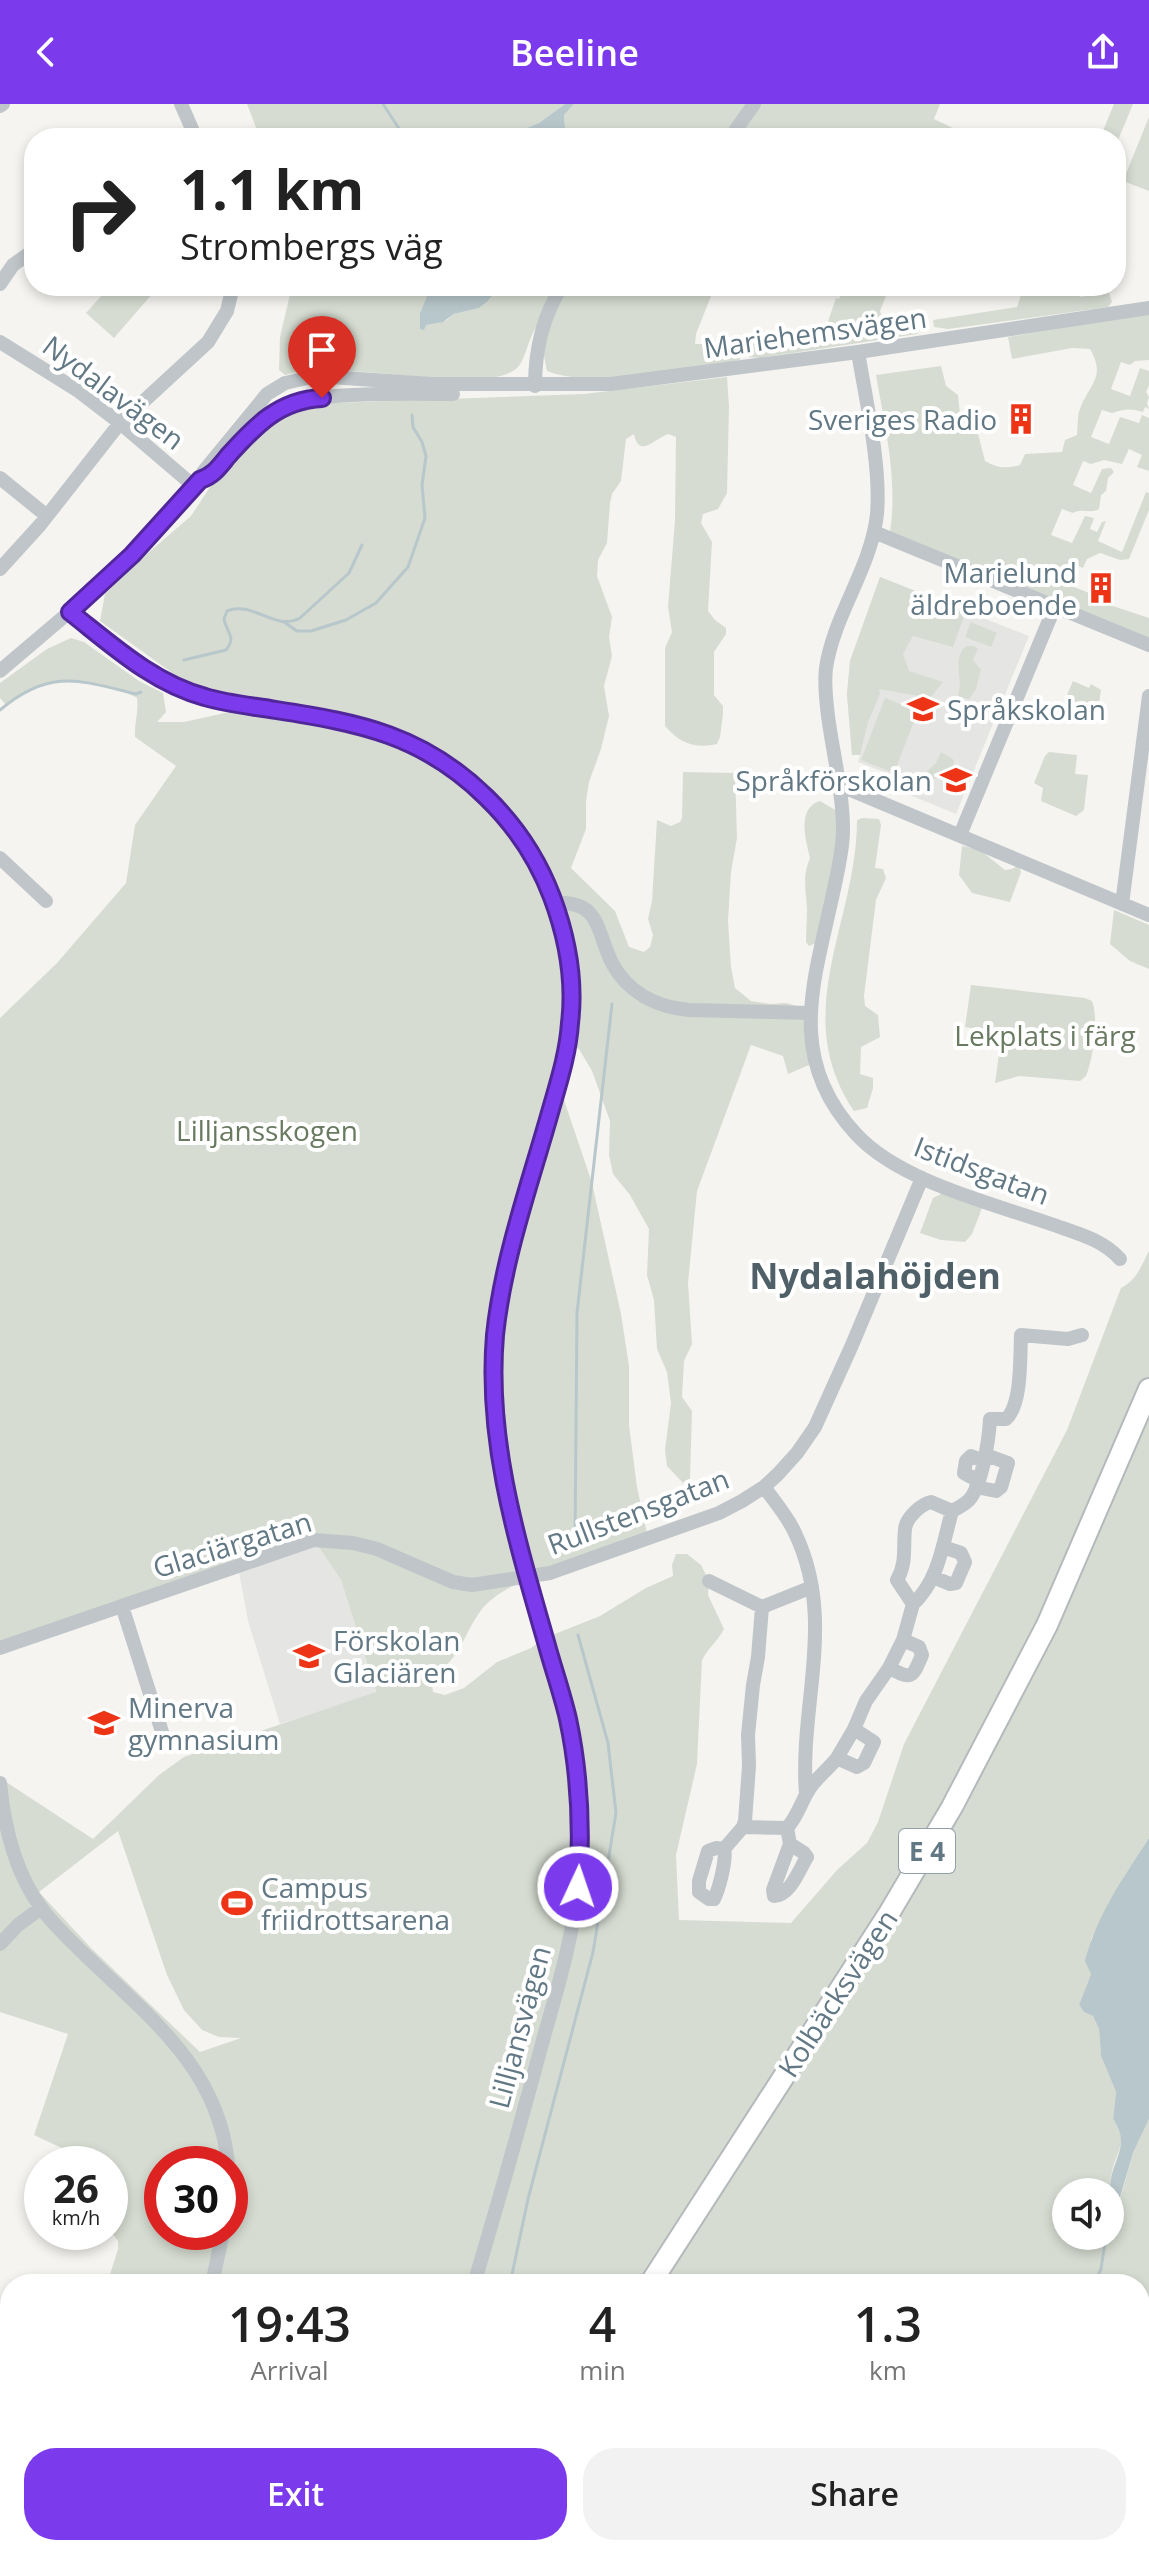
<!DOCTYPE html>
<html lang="en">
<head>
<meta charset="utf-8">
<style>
  :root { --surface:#fff; --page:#f2f2f2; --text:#222; --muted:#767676; --accent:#7c3aed }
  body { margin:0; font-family:"Open Sans",sans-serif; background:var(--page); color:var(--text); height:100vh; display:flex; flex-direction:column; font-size:30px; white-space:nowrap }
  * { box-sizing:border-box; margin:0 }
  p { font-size:26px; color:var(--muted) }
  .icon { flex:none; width:44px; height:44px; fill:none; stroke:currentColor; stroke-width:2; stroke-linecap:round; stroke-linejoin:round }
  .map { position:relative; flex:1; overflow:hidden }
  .panel { position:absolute; left:0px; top:2170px; width:1150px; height:282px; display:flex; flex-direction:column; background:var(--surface); border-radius:32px 32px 0 0; box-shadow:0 4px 12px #0003 }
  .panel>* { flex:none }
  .top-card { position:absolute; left:24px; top:24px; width:1102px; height:168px; border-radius:32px; box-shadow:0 4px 12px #0003; background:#fff; color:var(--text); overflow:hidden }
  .buttons { position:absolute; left:1052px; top:2074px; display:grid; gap:16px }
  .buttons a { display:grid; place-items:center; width:72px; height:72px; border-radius:50%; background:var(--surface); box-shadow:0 4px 12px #0003; font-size:40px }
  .speed { position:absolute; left:24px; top:2042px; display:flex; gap:16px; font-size:40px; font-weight:700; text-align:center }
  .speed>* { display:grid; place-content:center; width:104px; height:104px; border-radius:50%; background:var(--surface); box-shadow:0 4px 12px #0003; line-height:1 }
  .speed small { font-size:20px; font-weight:400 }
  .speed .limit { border:12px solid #d22; background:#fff; color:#111 }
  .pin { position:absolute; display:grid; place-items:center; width:68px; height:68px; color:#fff; margin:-82px -34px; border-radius:50% 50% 50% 0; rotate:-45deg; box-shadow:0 0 8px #0007 }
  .pin .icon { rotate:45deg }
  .me { position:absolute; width:88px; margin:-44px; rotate:3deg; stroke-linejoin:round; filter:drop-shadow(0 0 6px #0008) }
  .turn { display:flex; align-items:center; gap:28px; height:168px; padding:0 24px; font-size:36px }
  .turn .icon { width:104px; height:104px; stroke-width:2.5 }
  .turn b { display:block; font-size:56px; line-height:68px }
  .eta { display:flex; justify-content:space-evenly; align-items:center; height:136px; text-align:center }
  .eta b { font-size:48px; font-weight:600; line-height:56px }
  .primary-button { display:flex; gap:16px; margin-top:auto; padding:16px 24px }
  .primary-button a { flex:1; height:92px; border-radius:32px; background:var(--accent); color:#fff; font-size:32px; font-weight:600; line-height:92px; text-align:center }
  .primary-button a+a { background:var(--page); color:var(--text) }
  header { display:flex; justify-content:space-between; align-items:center; height:104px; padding:0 24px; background:var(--accent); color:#fff; font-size:36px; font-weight:600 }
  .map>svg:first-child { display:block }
  .built { fill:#e5e6e4 }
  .green { fill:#d6dcd1; fill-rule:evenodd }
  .water { fill:#b8c7cb }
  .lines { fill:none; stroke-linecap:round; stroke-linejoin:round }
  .stream { stroke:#b8c7cb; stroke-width:3 }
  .highway-casing { stroke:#b4b9bb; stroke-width:24 }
  .minor { stroke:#bfc5c8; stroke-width:14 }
  .highway { stroke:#fff; stroke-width:20 }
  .route-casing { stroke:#51269a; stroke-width:20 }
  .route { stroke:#7c3aed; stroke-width:14 }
  .labels { text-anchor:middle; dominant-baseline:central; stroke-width:8; stroke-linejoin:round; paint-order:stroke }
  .shield { fill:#fff; stroke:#91a0a9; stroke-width:2 }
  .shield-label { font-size:26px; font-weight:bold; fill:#627884 }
  .street-label { font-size:28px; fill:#627884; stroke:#fff }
  .poi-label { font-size:28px; fill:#627884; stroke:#fff; text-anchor:start }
  .park-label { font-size:28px; fill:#697a61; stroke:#fff }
  .district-label { font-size:36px; font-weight:bold; fill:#506068; stroke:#fff }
</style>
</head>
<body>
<header><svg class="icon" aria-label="back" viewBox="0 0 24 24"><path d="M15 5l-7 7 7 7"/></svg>Beeline<svg class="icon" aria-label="share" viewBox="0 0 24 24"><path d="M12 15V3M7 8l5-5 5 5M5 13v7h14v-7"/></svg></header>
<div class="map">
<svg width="1149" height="2451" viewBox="0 0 1149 2451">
  <rect width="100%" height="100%" fill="#f5f4f0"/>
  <path class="built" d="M880,473L1029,532L956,710L890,683L894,672L858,658L860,651H852L847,590L850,557Z
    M314,1436L341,1476L376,1589L280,1620L248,1517L238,1463Z
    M0,2236L10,2238V2396L0,2392Z"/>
  <path class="green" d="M247,0H565L539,19L501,34H260Z
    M574,0H940L934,15L959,27L957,30L945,25L941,34H566L564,11Z
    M1114,0H1133L1116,41V34H1100Z
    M1149,13V87L1123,77Z
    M110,182H145L153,189L114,234L86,209Z
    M292,182H431L420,209L421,217L425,221L447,216L454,210L479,204L487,198L500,182H715L696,230L695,240H702L704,247L739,249L740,256C688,264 596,286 547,267L544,252L546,210C541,217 535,223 532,231C527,241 525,256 517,264C487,293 335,253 285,271L279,266L280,233Z
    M840,182H890L880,207L882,213H887L889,219L917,215L921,224L917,230L760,254L749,253L743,245L741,236L746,235L749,240L824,229L836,194L839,195L844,184Z
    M1024,182H1071L1072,187L1079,186L1080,193L1109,189L1112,198L1108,203L948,225L934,223L933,216L1017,203Z
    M1149,209V256L1135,257L1130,261L1121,258L1111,285L1130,292L1140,264L1149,267V281L1146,288L1149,293L1147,299L1149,305L1145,303L1143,308C1131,304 1124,305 1112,309L1102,306L1091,333L1109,340L1120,313L1139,319L1142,311L1149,314V367L1137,363L1142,351L1129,345L1122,360L1104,356L1091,360L1083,357L1073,381L1091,389L1102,365L1111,364L1114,368L1108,374L1106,387L1101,391L1099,405C1091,410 1082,404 1073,409L1062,405L1051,431L1072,439L1085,412L1094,414L1090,425L1097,428L1102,418L1106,417L1098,437L1122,448L1146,388L1149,389V406L1129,455L1120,456L1100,449L1087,455L1083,464L1073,460L1069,472L1065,471L1062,478L1089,489V492L1103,498L1104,496L1114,500L1113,502L1149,514V534L890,428C898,376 885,323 876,271L941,262L946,282L958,291L960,310L974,314L985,357C996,364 1008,365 1020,361L1025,350L1062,348L1065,336L1077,331C1078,323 1077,312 1080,305C1088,281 1107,274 1090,245L1072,244L1012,255L1008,233Z
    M727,273L729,303L727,389L718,405L703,410L701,419L712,438L708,507L715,516L726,524V530L714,548V591L723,602V610L720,633L717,640C695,645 679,639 665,622V544L672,528L668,503L675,416L676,333L668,330C654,335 639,355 634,330L626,335L621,377L612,390L610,399L607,439L598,456L597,472L612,513L609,533L612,552L604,582L609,612L601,645L589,678L586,697V725L571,764L615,807L629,843L644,848L650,843L653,831L648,815L652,797L657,716L671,722L680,718L682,714L683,668L735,669L737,734L731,768L728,817L731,863L735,884L751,897L770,900L786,899L810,906L816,958L788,970L783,952L751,941L697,1087L688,1179L692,1240L684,1257L682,1293L692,1307L690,1375L683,1379L667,1362L665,1346L671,1299L667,1268L657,1245L654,1196L647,1171L649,1125L630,1091L613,1070L609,1051L610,1017L592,967L579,945L568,940L558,978L592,1079L621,1210L629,1262V1321L637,1383L648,1434C607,1448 507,1472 482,1505C462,1532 462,1553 431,1574L433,1588L445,1591L464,1584L497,1558L531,1544L545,1534L600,1512L646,1484L673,1472L672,1461L676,1450H687L701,1461L709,1477L708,1491L724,1525C718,1537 708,1544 702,1556L697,1660L676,1751L679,1816L791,1819L838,1765L867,1739L878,1718L904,1640L1067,1326L1121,1184C1137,1176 1141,1162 1149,1147V1734L1126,1769L1091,1835V1870L1079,1901L1084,1908L1093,1912L1099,1925L1101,1952L1116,1988L1113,2015C1126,2034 1121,2041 1114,2060C1111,2069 1110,2079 1109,2088H1066V2132H1110L1133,2049L1149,2015V2451H121L123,2443L121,2442H1140V2180H107L118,2145V2137L110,2127V2060H83L66,2046L34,2031L68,1930L0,1908V1674L93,1735L159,1671L184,1653L376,1588L341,1476L314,1436L0,1544V914L57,859L126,779L135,721L176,662L135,633C134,620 139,607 137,594C127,588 118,586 107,583C61,570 46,577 6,601L0,594V579L47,545L71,534L84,538L139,577L163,589L166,608L157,618H184L252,603L207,594L100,517L105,490L140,456L191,412L214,377L265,324L279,312L306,300L584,290ZM118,1727L167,1871L184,1906L202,1926L219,1933L241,1934L200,1948L91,1844L39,1788ZM162,2060H230V2128H162Z
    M880,473L966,507L953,543L913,532L903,550L909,567L943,578L930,594L879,585L880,590L868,618L860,651H852L847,590L850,557Z
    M971,518L997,529L991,543L965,533Z
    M966,542H974L978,545L973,556L981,566L976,585L969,595L960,594L958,591C964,573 951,557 966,542Z
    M1073,577L1089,584L1091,580L1101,586L1097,613L1060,607Z
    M885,594L918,607L894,669L861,656Z
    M941,648L954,656L953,664L921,682L915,680L913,672L923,671L936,659Z
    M1049,648L1077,651L1075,670L1088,671L1084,706L1076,712L1041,697L1043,684L1034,679L1045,652Z
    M820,697L842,710L823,836L809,842L806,838C806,827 807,816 807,805C806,786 802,773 810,754C806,737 796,704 820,697Z
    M862,714L879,715L881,721L875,764L883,765L886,774L876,796L864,892L865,902L878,911L880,933L861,943L860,970L873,974V984L867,1004L854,1007C788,909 857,819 857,716Z
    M962,742L980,746L1005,766L1012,765L1019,761L1021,768L1010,798L972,789L959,771Z
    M1114,806L1149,821V865L1130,857L1110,840Z
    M971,881L1085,894L1092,897C1099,914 1093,955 1086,972L1080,977L1019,972L995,979L1002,929L965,923Z
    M943,1089L982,1104L972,1130L965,1138L941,1136L920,1129L933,1094Z"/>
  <path class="water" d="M565,0H574L564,11L566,34H547L546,31L539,34H501L539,19Z
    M431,182H500L487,198L479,204L454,210L443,218L426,221L424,226L420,225V209Z
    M1149,1734V2015L1133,2049L1110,2128C1110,2113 1109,2095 1110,2083C1111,2056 1132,2042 1113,2015L1116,1988L1101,1952L1099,1925L1093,1912L1084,1908L1079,1901L1091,1870L1085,1857C1096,1813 1124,1772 1149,1734Z"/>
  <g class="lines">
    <path class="stream" d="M383,0L405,34
      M284,518L297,527H311L346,516L376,499L408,463L425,414L422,381L426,352L422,338L413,323L412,311
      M184,556L226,546C237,533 226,528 224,515L227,507C253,496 275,528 300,514L349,469L362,441
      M0,606C50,564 79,576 136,590L141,588
      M575,1436L577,1209L612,900
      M510,2180L528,2095L593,1848L616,1709L608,1639L578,1531
      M1094,2180L1101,2165L1106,2132
      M1054,2442L1055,2451
      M372,2451L377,2442"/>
    <defs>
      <path id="highway" d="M650,2180L888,1811L952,1703L1047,1521L1149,1285
        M481,2451L486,2442"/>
    </defs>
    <use href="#highway" class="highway-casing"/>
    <path class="minor" d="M181,0L196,34
      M0,2L3,0
      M730,34L754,0
      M0,180L13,161L34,146
      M0,238L77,286L120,319L195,383
      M858,248C866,297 881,361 877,410C871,465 834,510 826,564C824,580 826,596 828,612C833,650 843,688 843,726C843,746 838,765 834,785C815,875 784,953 856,1030C899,1077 991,1099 1051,1120C1076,1129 1102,1135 1120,1155
      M535,282C535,246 542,213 562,182
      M220,362C237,342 258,317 282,303C309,287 417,290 453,290
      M0,374L47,412
      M874,428L1149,541
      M0,465L40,421L120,319L208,238L227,207L233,182
      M70,508C112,541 153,579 206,594C247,605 292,608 335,615C409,629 474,670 518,731C557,784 577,855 570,921C567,952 558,981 550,1010C527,1090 497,1171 494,1255C490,1354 520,1448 547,1541C554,1567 563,1593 568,1619C579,1672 583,1726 578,1780C573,1837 555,1892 540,1947C519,2025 497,2103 474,2180
      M0,567L100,482L132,451L190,388L204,367L267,290L285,279L316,272L431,280H611L858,248L1149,204
      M839,681L1149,811
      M960,731L1055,502
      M0,754L46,797
      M554,799C601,796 596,827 612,859C628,889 657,903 689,906L810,909
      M1122,800L1149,592
      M977,1376L964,1369L966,1357L971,1352L984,1357
      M764,1383C775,1398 788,1413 795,1429C837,1517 799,1599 806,1690
      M976,1383L996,1387L1001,1383L1008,1359L986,1351
      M952,1407C958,1404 964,1401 969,1396C982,1382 989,1335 990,1315H1006C1022,1301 1020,1253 1021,1231L1068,1235L1082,1231
      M933,1473L950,1480L956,1479L965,1458L961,1449L943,1443
      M709,1477L762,1503L758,1553L753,1581L748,1631L749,1662L745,1717L743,1723L724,1745C727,1755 719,1785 714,1795H709L699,1788V1777L708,1747L716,1744L724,1745
      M122,1502L163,1631
      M762,1503L812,1483
      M0,1544L314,1436L353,1439L377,1445L453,1478L472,1481L550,1469L719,1409L742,1397L764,1383L778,1370L797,1349L815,1323L852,1241L922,1074
      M889,1564L903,1536
      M837,1654L854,1625
      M0,1679C4,1722 15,1769 42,1805C53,1820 66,1832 79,1845C144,1909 219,1962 228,2060
      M743,1723L787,1724C797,1713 800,1701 807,1689C814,1675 828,1666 837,1654L857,1663L864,1659L874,1638L854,1625L866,1597L889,1564C913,1576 912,1574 922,1551L919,1543L903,1536L913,1500L897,1476C907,1459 903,1443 905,1425C906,1414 921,1400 931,1398L952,1407C943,1439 939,1476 913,1500
      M787,1724L790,1740L773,1786L774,1792C790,1792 799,1766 807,1753L804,1749L790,1740
      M0,1840L18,1821L41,1804
      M212,2180L223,2128
      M0,2231L10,2233
      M0,2388L10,2384
      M57,2442L63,2451"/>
    <use href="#highway" class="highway"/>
  </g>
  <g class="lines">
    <defs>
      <path id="route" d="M322,294C279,296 255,322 228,352C219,363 214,371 200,376L132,451L70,508C112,541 153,579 205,593C228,600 253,602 276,606C360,619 423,631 486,693C515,721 538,756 552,793C567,833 575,877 570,919C568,949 559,977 551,1005C530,1080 503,1154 495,1231C486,1337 517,1437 546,1538C553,1564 562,1589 568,1615C580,1671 582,1727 578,1783"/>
    </defs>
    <use href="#route" class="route-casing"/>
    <use href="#route" class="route"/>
  </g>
  <defs>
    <symbol id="building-bare" viewBox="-9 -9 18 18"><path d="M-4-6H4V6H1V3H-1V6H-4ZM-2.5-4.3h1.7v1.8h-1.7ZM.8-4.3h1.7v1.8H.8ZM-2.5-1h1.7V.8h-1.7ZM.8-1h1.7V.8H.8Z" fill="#ee3417" stroke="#fff" stroke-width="2.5" paint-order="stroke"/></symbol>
    <symbol id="school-bare" viewBox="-9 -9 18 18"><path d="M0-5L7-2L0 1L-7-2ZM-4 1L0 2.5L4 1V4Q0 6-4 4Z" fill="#ee3417" stroke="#fff" stroke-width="2.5" paint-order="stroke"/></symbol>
    <symbol id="stadium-bare" viewBox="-9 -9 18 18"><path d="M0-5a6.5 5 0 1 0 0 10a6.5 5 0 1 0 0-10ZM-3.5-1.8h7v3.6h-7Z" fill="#ee3417" stroke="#fff" stroke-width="2.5" paint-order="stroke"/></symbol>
  </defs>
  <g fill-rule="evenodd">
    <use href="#building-bare" x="999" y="293" width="44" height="44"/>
    <use href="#building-bare" x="1079" y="462" width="44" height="44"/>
    <use href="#school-bare" x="901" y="583" width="44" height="44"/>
    <use href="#school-bare" x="934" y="654" width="44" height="44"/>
    <use href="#school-bare" x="287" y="1530" width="44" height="44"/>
    <use href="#school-bare" x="82" y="1597" width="44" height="44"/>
    <use href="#stadium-bare" x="215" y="1777" width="44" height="44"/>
  </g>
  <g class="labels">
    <rect class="shield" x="899" y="1725" width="56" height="44" rx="6"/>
    <g class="shield-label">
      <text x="927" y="1747">E 4</text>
    </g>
    <g class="street-label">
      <text transform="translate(815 228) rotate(-8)">Mariehemsvägen</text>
      <text transform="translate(114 288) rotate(37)">Nydalavägen</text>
      <text transform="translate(982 1066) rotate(21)">Istidsgatan</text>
      <text transform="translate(638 1407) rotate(-21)">Rullstensgatan</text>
      <text transform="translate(232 1440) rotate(-17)">Glaciärgatan</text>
      <text transform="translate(837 1889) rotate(-57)">Kolbäcksvägen</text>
      <text transform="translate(519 1923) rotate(-75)">Lilljansvägen</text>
    </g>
    <g class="poi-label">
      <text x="997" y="315" text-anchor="end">Sveriges Radio</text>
      <text x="1077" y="468" text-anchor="end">Marielund<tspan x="1077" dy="32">äldreboende</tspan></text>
      <text x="947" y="605">Språkskolan</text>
      <text x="932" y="676" text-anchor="end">Språkförskolan</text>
      <text x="333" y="1536">Förskolan<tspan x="333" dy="32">Glaciären</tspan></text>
      <text x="128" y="1603">Minerva<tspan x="128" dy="32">gymnasium</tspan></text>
      <text x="261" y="1783">Campus<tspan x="261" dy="32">friidrottsarena</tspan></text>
    </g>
    <g class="park-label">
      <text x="1045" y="931">Lekplats i färg</text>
      <text x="267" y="1026">Lilljansskogen</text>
    </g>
    <g class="district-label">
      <text x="875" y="1171">Nydalahöjden</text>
    </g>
  </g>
</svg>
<div class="buttons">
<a><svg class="icon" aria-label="sound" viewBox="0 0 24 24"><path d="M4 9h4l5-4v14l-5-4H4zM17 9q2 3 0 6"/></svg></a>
</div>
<div class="speed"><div>26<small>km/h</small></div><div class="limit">30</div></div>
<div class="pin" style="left:322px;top:294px;background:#d93025"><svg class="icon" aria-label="arrive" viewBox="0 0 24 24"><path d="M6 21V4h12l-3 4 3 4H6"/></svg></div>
<svg class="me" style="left:578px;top:1783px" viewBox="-20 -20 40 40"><circle r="17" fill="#7c3aed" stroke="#fff" stroke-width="3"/><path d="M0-11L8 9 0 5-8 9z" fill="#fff"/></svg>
<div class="top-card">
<div class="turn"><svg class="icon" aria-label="right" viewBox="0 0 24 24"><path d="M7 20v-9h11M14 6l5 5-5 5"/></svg><div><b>1.1 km</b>Strombergs väg</div></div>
</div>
<section class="panel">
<div class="eta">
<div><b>19:43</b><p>Arrival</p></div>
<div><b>4</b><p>min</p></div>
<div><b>1.3</b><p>km</p></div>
</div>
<div class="primary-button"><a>Exit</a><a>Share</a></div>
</section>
</div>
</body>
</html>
